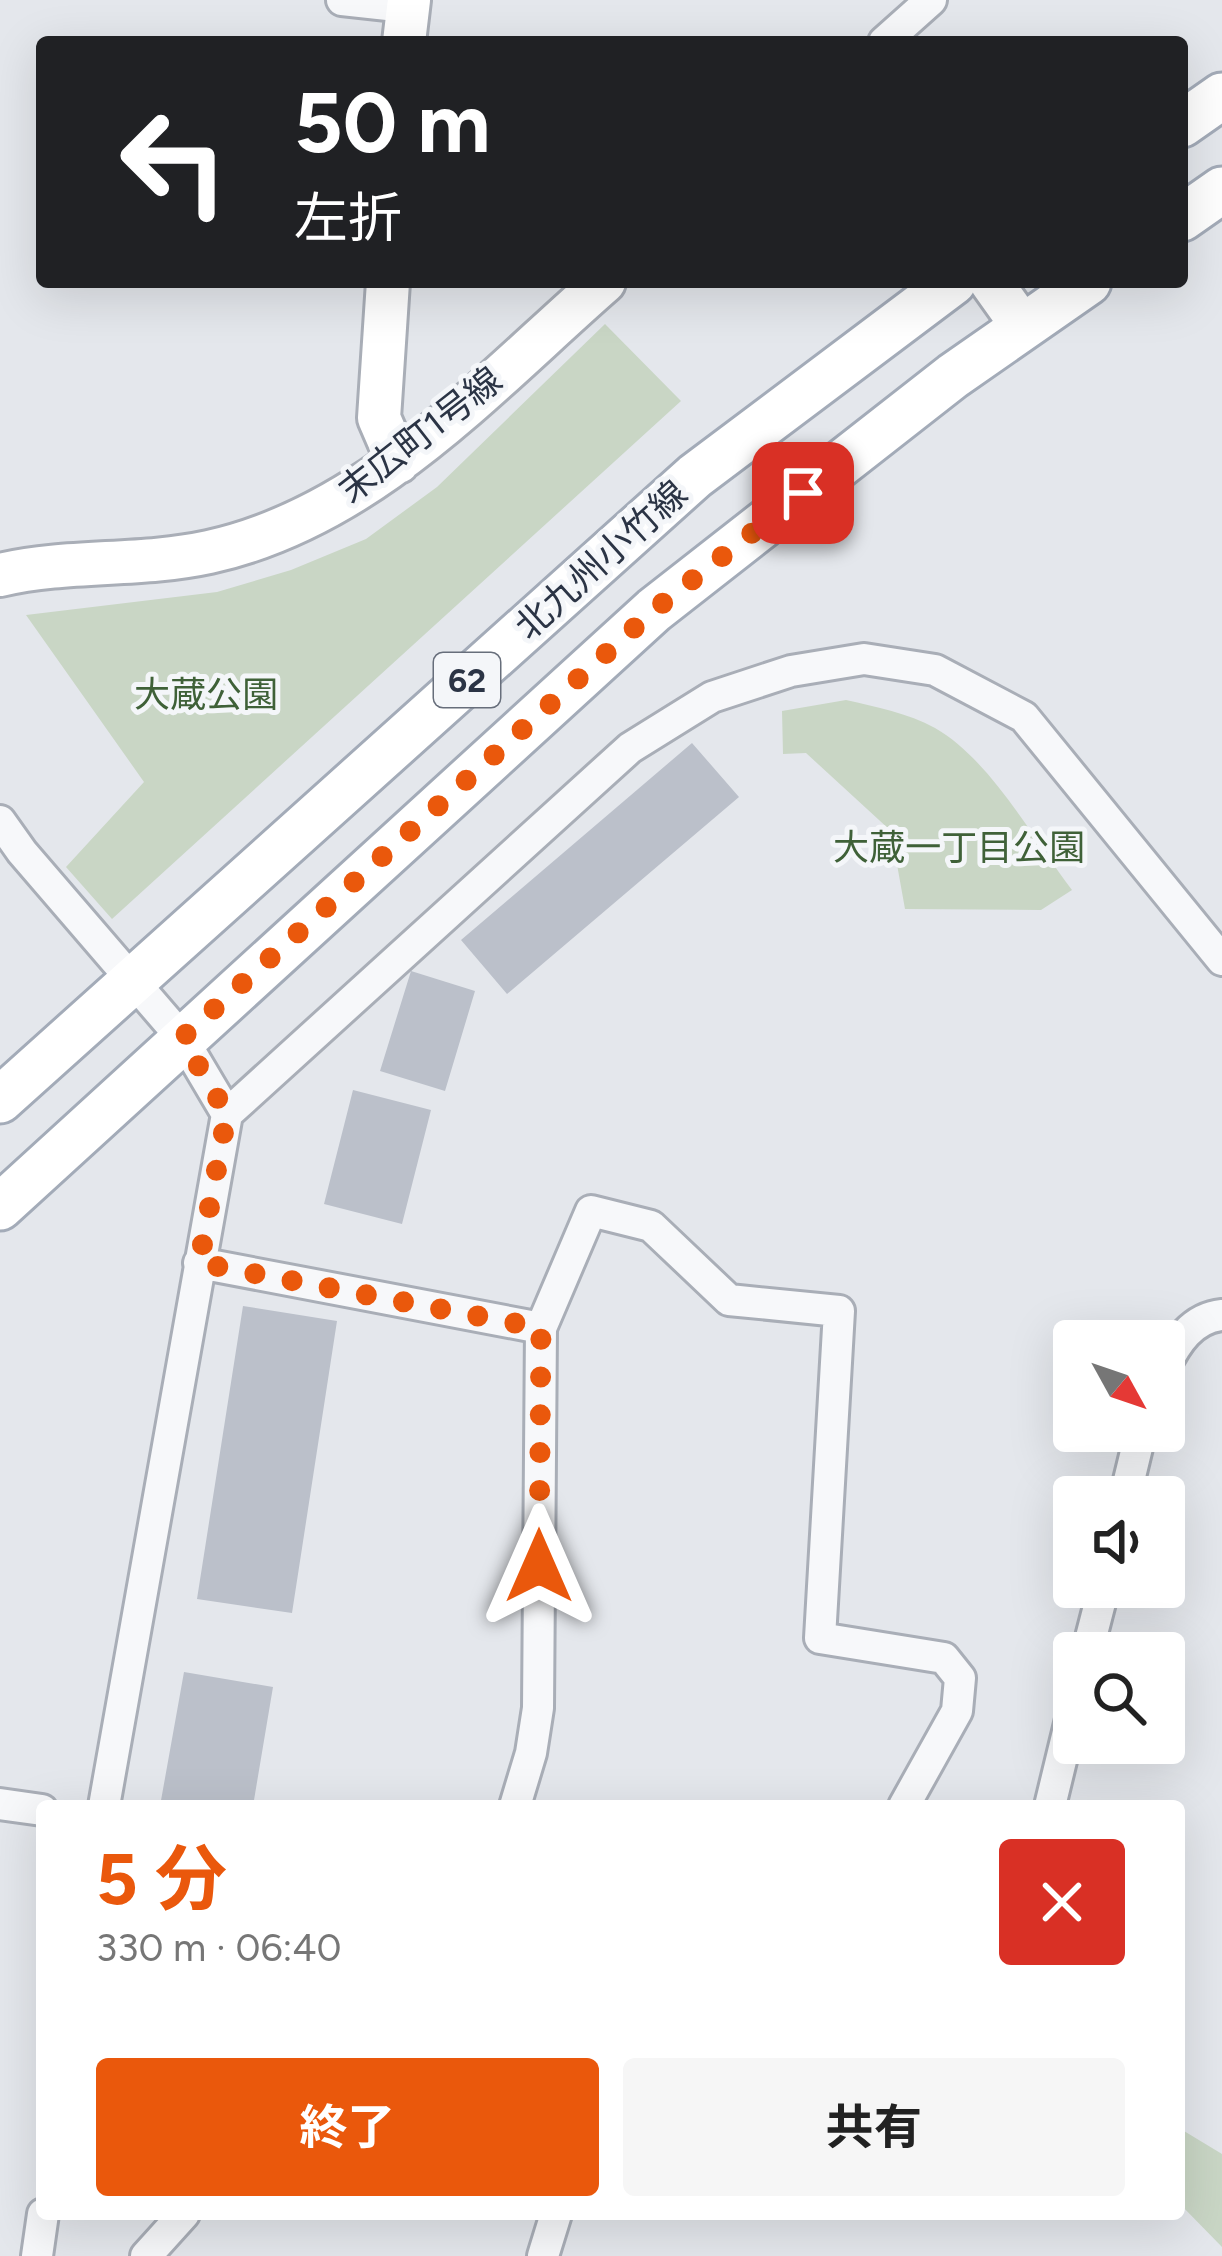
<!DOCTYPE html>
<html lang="ja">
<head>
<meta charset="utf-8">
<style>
  :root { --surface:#fff; --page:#f6f6f6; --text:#222; --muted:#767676; --accent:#ea580c }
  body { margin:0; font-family:Figtree,"Noto Sans JP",sans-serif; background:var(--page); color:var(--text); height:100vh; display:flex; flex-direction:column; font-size:45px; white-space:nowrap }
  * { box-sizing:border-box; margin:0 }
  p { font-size:39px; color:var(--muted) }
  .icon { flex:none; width:66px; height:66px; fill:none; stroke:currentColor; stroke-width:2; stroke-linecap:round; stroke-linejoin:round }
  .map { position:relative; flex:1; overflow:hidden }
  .details { position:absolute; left:36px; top:1800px; width:1149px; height:420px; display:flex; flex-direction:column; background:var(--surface); border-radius:12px; box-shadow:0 12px 48px #0002 }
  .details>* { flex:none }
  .banner { position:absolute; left:36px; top:36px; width:1152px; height:252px; border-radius:12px; box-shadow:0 12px 48px #0002; background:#202124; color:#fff; overflow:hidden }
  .needle { width:78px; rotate:130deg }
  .buttons { position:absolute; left:1053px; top:1320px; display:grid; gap:24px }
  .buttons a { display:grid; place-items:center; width:132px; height:132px; border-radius:12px; background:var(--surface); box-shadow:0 12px 48px #0002; font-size:60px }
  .pin { position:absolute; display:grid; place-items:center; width:102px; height:102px; color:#fff; margin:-51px; border-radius:24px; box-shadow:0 6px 18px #0006 }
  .me { position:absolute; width:132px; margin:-66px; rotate:0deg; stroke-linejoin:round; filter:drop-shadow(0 0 9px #0008) }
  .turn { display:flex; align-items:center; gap:42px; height:252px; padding:0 60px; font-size:54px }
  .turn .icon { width:156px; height:156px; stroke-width:2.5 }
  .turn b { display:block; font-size:84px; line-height:102px }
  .round { display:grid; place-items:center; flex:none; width:126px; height:126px; border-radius:12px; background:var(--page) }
  .overview { display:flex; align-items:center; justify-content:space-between; height:204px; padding:0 60px }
  h1 { font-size:72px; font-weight:700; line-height:90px; color:var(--accent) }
  .button { display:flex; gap:24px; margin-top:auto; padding:24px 60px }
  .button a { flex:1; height:138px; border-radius:12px; background:var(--accent); color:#fff; font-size:48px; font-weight:700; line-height:138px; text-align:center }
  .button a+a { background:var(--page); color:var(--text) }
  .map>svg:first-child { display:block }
  .green { fill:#c9d6c5 }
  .building { fill:#bbc0ca }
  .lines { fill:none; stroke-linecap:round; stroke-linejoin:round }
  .street-casing { stroke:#a9aeb7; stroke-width:36 }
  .secondary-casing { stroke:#a9aeb7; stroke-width:48 }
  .primary-casing { stroke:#a3abb8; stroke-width:51 }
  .street { stroke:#f7f8fa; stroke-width:30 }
  .secondary { stroke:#fff; stroke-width:42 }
  .primary { stroke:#fff; stroke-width:45 }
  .route { stroke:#ea580c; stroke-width:21; stroke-dasharray:0 37.8 }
  .labels { text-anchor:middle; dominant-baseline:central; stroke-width:10; stroke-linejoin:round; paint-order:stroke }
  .shield { fill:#f4f6f9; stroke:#676e7b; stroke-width:3 }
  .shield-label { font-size:33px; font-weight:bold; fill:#2b3445 }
  .street-label { font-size:36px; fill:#2b3445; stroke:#f4f6f9 }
  .park-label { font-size:36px; fill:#3f6138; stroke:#f4f6f9 }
</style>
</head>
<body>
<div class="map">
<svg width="1222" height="2256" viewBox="0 0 1222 2256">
  <rect width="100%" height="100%" fill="#e4e7ec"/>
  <path class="green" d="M605,324L681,401L112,919L66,867L144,782L26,615L217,592L291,570L366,539L437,487Z
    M846,700C876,707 908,713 935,728C990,759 1034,840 1072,890L1041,910L905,909L891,831L806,753L783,754L782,711Z
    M1179,2128L1222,2154V2247L1179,2203Z"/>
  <path class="building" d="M692,743L739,797L507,994L461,940Z
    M411,971L475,991L445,1091L380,1071Z
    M353,1090L431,1110L402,1224L324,1204Z
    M243,1306L337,1321L292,1613L197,1599Z
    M184,1672L273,1687L253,1806H160Z"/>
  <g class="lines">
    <defs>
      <path id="street" d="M342,0L406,7
        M884,42L931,0
        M0,821L22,852L182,1038L227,1114
        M199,1263L541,1328
        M1164,1368C1176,1343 1192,1318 1222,1315
        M1125,1497L1141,1431
        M1087,1653L1104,1587
        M0,1804L42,1810
        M104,1806L227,1114L630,748L712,697L791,671L864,659L935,670L1024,717L1222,960
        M515,1806L531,1753L538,1708L541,1328L591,1211L651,1226L729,1300L839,1311L820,1638L944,1658L960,1678L957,1711L904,1806
        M1050,1806L1074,1707
        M37,2256L43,2214
        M146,2256L184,2214
        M543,2256L556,2214"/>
      <path id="secondary" d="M404,42L409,0
        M388,282L379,418L398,462
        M991,282L1023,327
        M0,575C68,559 140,567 209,552C369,517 485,386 604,282"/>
      <path id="primary" d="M1182,124L1222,96
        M1182,218L1222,190
        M0,1100L695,476L953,282
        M0,1207L654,610L953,376L1088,282"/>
    </defs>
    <use href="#street" class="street-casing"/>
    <use href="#secondary" class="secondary-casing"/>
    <use href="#primary" class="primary-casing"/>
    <use href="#street" class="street"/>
    <use href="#secondary" class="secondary"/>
    <use href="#primary" class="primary"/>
  </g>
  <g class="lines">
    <path class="route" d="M539,1566L541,1328L199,1263L227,1114L182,1038L654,610L803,493"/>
  </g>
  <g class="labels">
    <rect class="shield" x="434" y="653" width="66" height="54" rx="9"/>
    <g class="shield-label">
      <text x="467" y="680">62</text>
    </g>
    <g class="street-label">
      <text transform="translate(420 435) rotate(-38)">末広町1号線</text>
      <text transform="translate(601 560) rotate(-42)">北九州小竹線</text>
    </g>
    <g class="park-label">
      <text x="206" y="694">大蔵公園</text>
      <text x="959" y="847">大蔵一丁目公園</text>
    </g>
  </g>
</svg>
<div class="buttons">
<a><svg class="needle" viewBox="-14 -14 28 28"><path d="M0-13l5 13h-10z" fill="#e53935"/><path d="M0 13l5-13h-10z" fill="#767676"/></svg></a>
<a><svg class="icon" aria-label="sound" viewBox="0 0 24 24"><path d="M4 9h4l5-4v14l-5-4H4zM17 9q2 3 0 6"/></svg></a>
<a><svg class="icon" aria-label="search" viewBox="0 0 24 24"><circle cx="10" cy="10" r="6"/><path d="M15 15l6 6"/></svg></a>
</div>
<div class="pin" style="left:803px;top:493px;background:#d93025"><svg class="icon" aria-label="arrive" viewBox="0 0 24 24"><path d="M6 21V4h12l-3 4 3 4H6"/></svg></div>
<svg class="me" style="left:539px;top:1566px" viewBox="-20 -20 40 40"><path d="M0-17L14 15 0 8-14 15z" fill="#ea580c" stroke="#fff" stroke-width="4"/></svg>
<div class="banner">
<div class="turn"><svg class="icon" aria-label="left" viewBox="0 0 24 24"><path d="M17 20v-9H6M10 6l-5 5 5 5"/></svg><div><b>50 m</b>左折</div></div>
</div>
<section class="details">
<div class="overview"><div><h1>5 分</h1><p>330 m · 06:40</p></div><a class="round" style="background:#d93025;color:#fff"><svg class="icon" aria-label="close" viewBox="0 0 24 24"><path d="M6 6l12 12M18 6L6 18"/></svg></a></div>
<div class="button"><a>終了</a><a>共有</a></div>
</section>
</div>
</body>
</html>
